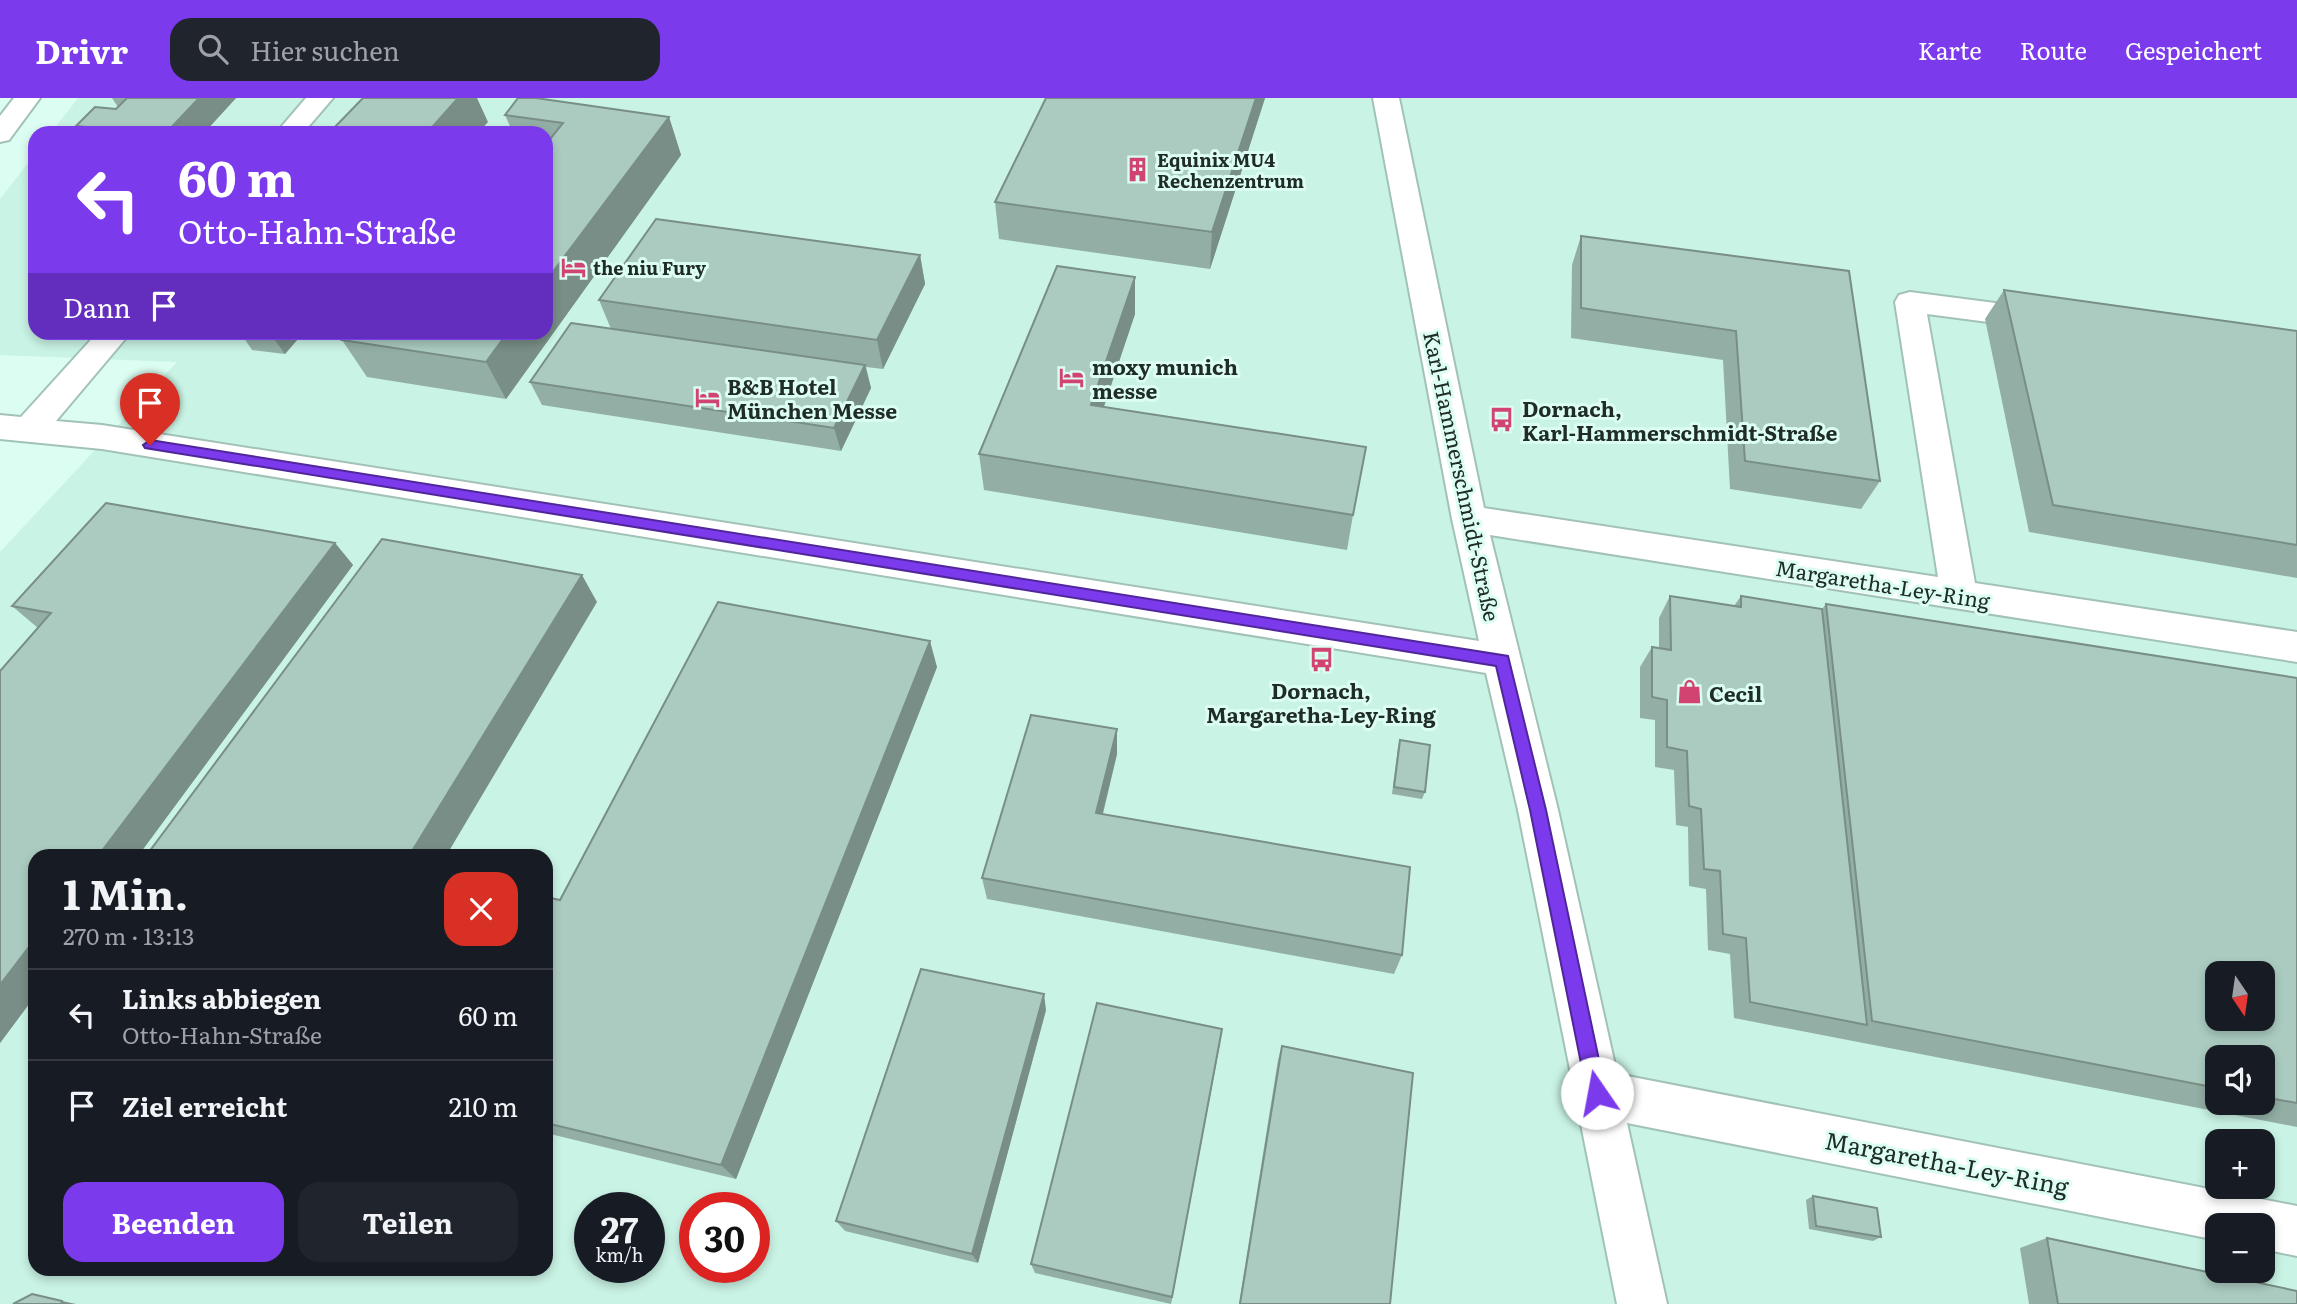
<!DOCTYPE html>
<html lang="de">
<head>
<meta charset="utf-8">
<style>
  :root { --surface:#171b24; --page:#20242c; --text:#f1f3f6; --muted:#9ea1a6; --line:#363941; --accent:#7c3aed }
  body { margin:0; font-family:Literata,serif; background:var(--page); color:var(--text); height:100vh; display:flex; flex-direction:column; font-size:26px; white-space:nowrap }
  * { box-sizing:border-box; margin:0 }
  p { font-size:23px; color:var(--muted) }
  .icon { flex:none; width:38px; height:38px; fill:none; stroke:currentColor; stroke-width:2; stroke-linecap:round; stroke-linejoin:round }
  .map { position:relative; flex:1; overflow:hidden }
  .side { position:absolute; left:28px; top:751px; width:525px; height:427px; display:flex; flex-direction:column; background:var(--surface); border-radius:21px; box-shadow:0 4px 10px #0003 }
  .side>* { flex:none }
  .hud { position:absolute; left:28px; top:28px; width:525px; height:214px; border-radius:21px; box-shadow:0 4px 10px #0003; background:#7c3aed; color:#fff; overflow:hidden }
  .needle { width:46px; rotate:167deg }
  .controls { position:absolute; left:2205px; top:863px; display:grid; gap:14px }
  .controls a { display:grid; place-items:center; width:70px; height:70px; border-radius:14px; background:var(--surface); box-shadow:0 4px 10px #0003; font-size:35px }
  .speed { position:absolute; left:574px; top:1094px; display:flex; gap:14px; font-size:35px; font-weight:700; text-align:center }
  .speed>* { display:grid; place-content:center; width:91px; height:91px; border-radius:50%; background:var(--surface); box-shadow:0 4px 10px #0003; line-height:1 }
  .speed small { font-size:18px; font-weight:400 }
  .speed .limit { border:10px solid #d22; background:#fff; color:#111 }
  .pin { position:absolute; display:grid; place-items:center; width:60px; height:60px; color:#fff; margin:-72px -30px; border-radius:50% 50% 50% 0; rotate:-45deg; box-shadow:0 0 7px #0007 }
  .pin .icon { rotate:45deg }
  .me { position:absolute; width:77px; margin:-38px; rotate:348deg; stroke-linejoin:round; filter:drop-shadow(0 0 5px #0008) }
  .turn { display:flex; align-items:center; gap:24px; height:147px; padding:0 35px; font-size:32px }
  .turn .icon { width:91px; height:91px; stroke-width:2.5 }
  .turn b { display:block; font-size:49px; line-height:60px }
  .then { display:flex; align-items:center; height:66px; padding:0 35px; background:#0003; gap:14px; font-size:26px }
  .round { display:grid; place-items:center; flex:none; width:74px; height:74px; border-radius:21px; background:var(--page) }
  .summary { display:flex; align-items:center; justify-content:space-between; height:119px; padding:0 35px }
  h1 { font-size:42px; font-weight:700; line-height:52px }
  .primary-button { display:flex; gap:14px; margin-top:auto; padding:14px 35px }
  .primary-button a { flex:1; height:80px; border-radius:21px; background:var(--accent); color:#fff; font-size:28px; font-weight:700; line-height:80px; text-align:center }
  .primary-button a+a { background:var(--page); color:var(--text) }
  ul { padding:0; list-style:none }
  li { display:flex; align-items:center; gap:21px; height:91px; padding:0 35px; border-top:2px solid var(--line) }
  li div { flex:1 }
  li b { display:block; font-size:26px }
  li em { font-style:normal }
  header { display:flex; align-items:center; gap:42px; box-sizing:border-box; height:98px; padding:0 35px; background:var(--accent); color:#fff }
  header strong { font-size:33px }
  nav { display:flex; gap:38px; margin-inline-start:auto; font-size:24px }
  .search { width:490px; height:63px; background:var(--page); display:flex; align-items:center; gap:18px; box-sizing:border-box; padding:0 24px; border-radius:21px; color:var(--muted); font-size:26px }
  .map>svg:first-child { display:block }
  .built { fill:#c9f3e5; fill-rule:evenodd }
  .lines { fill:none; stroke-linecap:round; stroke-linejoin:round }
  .minor-casing { stroke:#a2c2b7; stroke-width:4 }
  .minor { fill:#fff; fill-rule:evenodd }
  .wall { fill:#93afa5; fill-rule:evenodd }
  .shaded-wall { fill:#788e86 }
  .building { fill:#abcbc0; stroke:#788e86; stroke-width:2; fill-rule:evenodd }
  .route { fill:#7c3aed; stroke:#51269a; stroke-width:2 }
  .labels { text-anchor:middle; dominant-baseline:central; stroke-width:6; stroke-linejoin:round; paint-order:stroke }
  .far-poi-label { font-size:18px; font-weight:bold; fill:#202c28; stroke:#dcfdf2; text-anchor:start }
  .poi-label { font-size:21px; font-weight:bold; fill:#202c28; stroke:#dcfdf2; text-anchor:start }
  .street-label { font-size:21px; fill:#202c28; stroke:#dcfdf2 }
  .near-street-label { font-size:24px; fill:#202c28; stroke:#dcfdf2 }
</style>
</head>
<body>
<header>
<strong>Drivr</strong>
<div class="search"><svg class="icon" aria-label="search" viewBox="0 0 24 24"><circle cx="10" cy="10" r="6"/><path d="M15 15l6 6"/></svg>Hier suchen</div>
<nav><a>Karte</a><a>Route</a><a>Gespeichert</a></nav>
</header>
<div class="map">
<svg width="2297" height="1206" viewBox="0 0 2297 1206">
  <rect width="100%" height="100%" fill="#dcfdf2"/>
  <path class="built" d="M78,0H2297V1206H0V454L177,264L0,257V101L35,56V234H546V35H51ZM35,758H546V1171H35ZM2217,875H2263V920H2217ZM2217,959H2263V1004H2217ZM2217,1043H2263V1088H2217ZM590,1110H649V1169H590ZM695,1110H754V1169H695ZM2217,1127H2263V1172H2217Z"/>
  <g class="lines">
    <defs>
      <path id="minor" d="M14,0H40L9,42L0,44V18Z
        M306,0H333L303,35H276Z
        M1373,0H1399L1484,410L1938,479L1895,204L1899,197L1910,194L2042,211L2053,214L2057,221L2053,228L2042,231L1927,216L1975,485L2297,534V564L1490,437L1558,712L1617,976L2297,1108V1158L2263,1151V1127H2217V1142L1627,1025L1667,1206H1617L1518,712L1486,575L102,351L0,341V317L21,319L98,234H131L56,323L102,327L1479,543L1452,421Z"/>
    </defs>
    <use href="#minor" class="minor-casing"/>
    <use href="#minor" class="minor"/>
  </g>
  <path class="wall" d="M112,0H236L204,35H81L76,28L116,11L118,9Z
    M1046,0H1265L1210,171L999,141L995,104Z
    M505,17L669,19L681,57L506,301L367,279L342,242L546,234V35H513Z
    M1581,138L1849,173L1880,383L1861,411L1730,391L1723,262L1571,240L1572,167Z
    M920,157L925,186L883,271L866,269L871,290L841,353L542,307L530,284L611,231L599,202Z
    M1135,179V216L1104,309L1353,417L1347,452L984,392L979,356Z
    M2004,192L2297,233V480L2029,434L1985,221Z
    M240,234H304L285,256L252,252Z
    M335,445L353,467L138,758H35V898L0,945V573L38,530L12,508Z
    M1670,498L1734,508L1741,498L1822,511L1826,506L2297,580V1029L1734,920L1730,856L1708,852L1706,791L1689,788L1688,729L1676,727L1674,672L1655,669V622L1640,620V569L1652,549L1659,550V520ZM2217,959H2263V1004H2217Z
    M937,569L736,1081L546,1035V799L560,802Z
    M1400,642L1425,694L1422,701L1392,696L1398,649Z
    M1117,656L1103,716L1402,857L1394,876L987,801L982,780Z
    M1046,912L978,1165L845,1133L836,1123Z
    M1220,945L1171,1206L1035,1175L1031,1166Z
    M1282,948L1390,1206H1239L1278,962Z
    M1813,1098L1881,1139L1873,1143L1809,1131L1806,1102Z
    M2047,1140L2297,1206H2029L2020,1150Z"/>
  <path class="shaded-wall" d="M199,0H236L204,35H166Z
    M458,0H477L488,24L478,35H427Z
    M1256,0H1265L1210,171L1212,134Z
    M669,19L681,57L506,301L486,264L508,234H546V183Z
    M920,157L925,186L883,271L877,242Z
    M1135,179V216L1092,343L1091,307Z
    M269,234H304L285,256Z
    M865,267L871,290L841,353L834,330Z
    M335,445L353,467L138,758H98Z
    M582,477L597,504L446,758H409Z
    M930,543L937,569L736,1081L721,1067Z
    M1117,631V656L1097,738L1096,715Z
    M35,841V898L0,945V887Z
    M1044,896L1046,912L978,1165L972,1156Z
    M1222,931L1220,945L1171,1206L1172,1199Z
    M62,1203L76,1206H61Z"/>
  <path class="building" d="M127,0H199L166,35H92L97,30L76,28L95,9L116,11Z
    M363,0H458L427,35H329Z
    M518,0H536L669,19L546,183V46L563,25L505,17Z
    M1046,0H1256L1212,134L995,104Z
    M656,121L920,157L877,242L599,202Z
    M1581,138L1849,173L1880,383L1745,363L1736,233L1581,210Z
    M1057,168L1135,179L1091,307L1366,349L1353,417L979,356Z
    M2004,192L2297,233V447L2053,407Z
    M571,225L865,267L834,330L530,284Z
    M350,234H508L486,264L342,242Z
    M106,405L335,445L98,758H35V841L0,887V573L51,515L12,508Z
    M382,441L582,477L409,758H146Z
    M1670,498L1741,509V498L1822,511L1867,927L1750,904L1746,840L1723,836L1720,773L1704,771L1701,711L1689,708L1687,653L1667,649V602L1652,599V549L1671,552Z
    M718,504L930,543L721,1067L546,1025V799L560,802Z
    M1826,506L2297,580V1005L2263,999V959H2217V990L1872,923ZM2217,875H2263V920H2217Z
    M1031,617L1117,631L1096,715L1410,769L1402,857L982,780Z
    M1400,642L1430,647L1425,694L1394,689Z
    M921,871L1044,896L972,1156L836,1123Z
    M1097,905L1222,931L1172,1199L1031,1166Z
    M1282,948L1413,975L1390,1206H1240Z
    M1813,1098L1877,1110L1881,1139L1816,1128Z
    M2047,1140L2297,1193V1206H2058Z
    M32,1196L62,1203L61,1206H13Z"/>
  <path class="route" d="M150,342L1508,558L1546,712L1606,995L1603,1002L1597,1005L1590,1002L1587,995L1530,712L1496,568L145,350L143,347Z"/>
  <defs>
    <symbol id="building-bare" viewBox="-9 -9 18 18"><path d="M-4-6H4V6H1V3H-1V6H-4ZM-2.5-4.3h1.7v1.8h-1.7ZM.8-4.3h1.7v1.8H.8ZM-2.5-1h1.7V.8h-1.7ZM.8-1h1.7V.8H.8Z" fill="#d14370" stroke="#dcfdf2" stroke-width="2.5" paint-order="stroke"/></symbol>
    <symbol id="hotel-bare" viewBox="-9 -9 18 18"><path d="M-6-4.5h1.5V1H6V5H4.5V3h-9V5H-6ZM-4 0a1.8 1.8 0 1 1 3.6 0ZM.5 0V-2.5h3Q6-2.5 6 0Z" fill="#d14370" stroke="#dcfdf2" stroke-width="2.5" paint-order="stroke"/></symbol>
    <symbol id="bus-bare" viewBox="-9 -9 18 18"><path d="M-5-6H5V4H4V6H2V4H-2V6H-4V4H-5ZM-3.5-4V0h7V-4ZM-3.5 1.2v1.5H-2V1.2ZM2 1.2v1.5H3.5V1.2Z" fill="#d14370" stroke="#dcfdf2" stroke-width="2.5" paint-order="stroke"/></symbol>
    <symbol id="shop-bare" viewBox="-9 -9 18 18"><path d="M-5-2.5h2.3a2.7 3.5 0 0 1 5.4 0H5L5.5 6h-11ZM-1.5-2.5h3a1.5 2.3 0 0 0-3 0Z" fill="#d14370" stroke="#dcfdf2" stroke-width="2.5" paint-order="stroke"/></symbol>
  </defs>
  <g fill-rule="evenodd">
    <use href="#building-bare" x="1120" y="54" width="35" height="35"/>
    <use href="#hotel-bare" x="556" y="152" width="35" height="35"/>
    <use href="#hotel-bare" x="1054" y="262" width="35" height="35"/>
    <use href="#hotel-bare" x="690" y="282" width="35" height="35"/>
    <use href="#bus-bare" x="1484" y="304" width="35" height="35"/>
    <use href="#bus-bare" x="1304" y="544" width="35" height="35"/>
    <use href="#shop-bare" x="1672" y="576" width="35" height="35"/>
  </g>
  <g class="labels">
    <g class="far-poi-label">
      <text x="1157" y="61">Equinix MU4<tspan x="1157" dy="21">Rechenzentrum</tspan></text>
      <text x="593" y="169">the niu Fury</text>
    </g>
    <g class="poi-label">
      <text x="1092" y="267">moxy munich<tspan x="1092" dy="24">messe</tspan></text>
      <text x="727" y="287">B&amp;B Hotel<tspan x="727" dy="24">München Messe</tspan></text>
      <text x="1522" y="309">Dornach,<tspan x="1522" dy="24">Karl-Hammerschmidt-Straße</tspan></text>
      <text x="1321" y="591" text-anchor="middle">Dornach,<tspan x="1321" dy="24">Margaretha-Ley-Ring</tspan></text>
      <text x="1709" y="594">Cecil</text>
    </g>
    <g class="street-label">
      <text transform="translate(1463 378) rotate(78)">Karl-Hammerschmidt-Straße</text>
      <text transform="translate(1883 485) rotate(9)">Margaretha-Ley-Ring</text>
    </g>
    <g class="near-street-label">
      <text transform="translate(1947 1064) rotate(11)">Margaretha-Ley-Ring</text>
    </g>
  </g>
</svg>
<div class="controls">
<a><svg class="needle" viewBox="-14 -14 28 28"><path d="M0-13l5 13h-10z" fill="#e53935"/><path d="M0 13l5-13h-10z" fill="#9ea1a6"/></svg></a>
<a><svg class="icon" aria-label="sound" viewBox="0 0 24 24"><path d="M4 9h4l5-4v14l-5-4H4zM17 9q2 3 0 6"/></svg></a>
<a>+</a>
<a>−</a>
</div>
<div class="speed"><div>27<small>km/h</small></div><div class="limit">30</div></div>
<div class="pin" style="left:150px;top:347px;background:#d93025"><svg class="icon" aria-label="arrive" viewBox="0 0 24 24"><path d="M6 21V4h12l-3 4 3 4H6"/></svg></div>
<svg class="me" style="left:1597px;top:995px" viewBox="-20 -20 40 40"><circle r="19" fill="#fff"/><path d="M0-13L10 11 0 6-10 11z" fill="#7c3aed"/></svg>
<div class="hud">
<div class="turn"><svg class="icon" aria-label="left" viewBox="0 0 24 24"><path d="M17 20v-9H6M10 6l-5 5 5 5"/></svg><div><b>60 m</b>Otto-Hahn-Straße</div></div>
<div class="then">Dann<svg class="icon" aria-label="arrive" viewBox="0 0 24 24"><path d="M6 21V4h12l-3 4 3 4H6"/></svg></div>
</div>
<section class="side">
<div class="summary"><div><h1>1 Min.</h1><p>270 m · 13:13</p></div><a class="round" style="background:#d93025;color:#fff"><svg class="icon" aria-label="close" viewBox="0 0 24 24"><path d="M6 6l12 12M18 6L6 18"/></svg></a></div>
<ul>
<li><svg class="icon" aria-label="left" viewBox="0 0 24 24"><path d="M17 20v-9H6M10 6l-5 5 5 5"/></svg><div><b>Links abbiegen</b><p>Otto-Hahn-Straße</p></div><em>60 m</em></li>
<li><svg class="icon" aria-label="arrive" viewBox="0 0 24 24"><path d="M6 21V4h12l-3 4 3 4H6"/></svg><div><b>Ziel erreicht</b></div><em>210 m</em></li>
</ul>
<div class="primary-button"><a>Beenden</a><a>Teilen</a></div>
</section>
</div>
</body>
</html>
